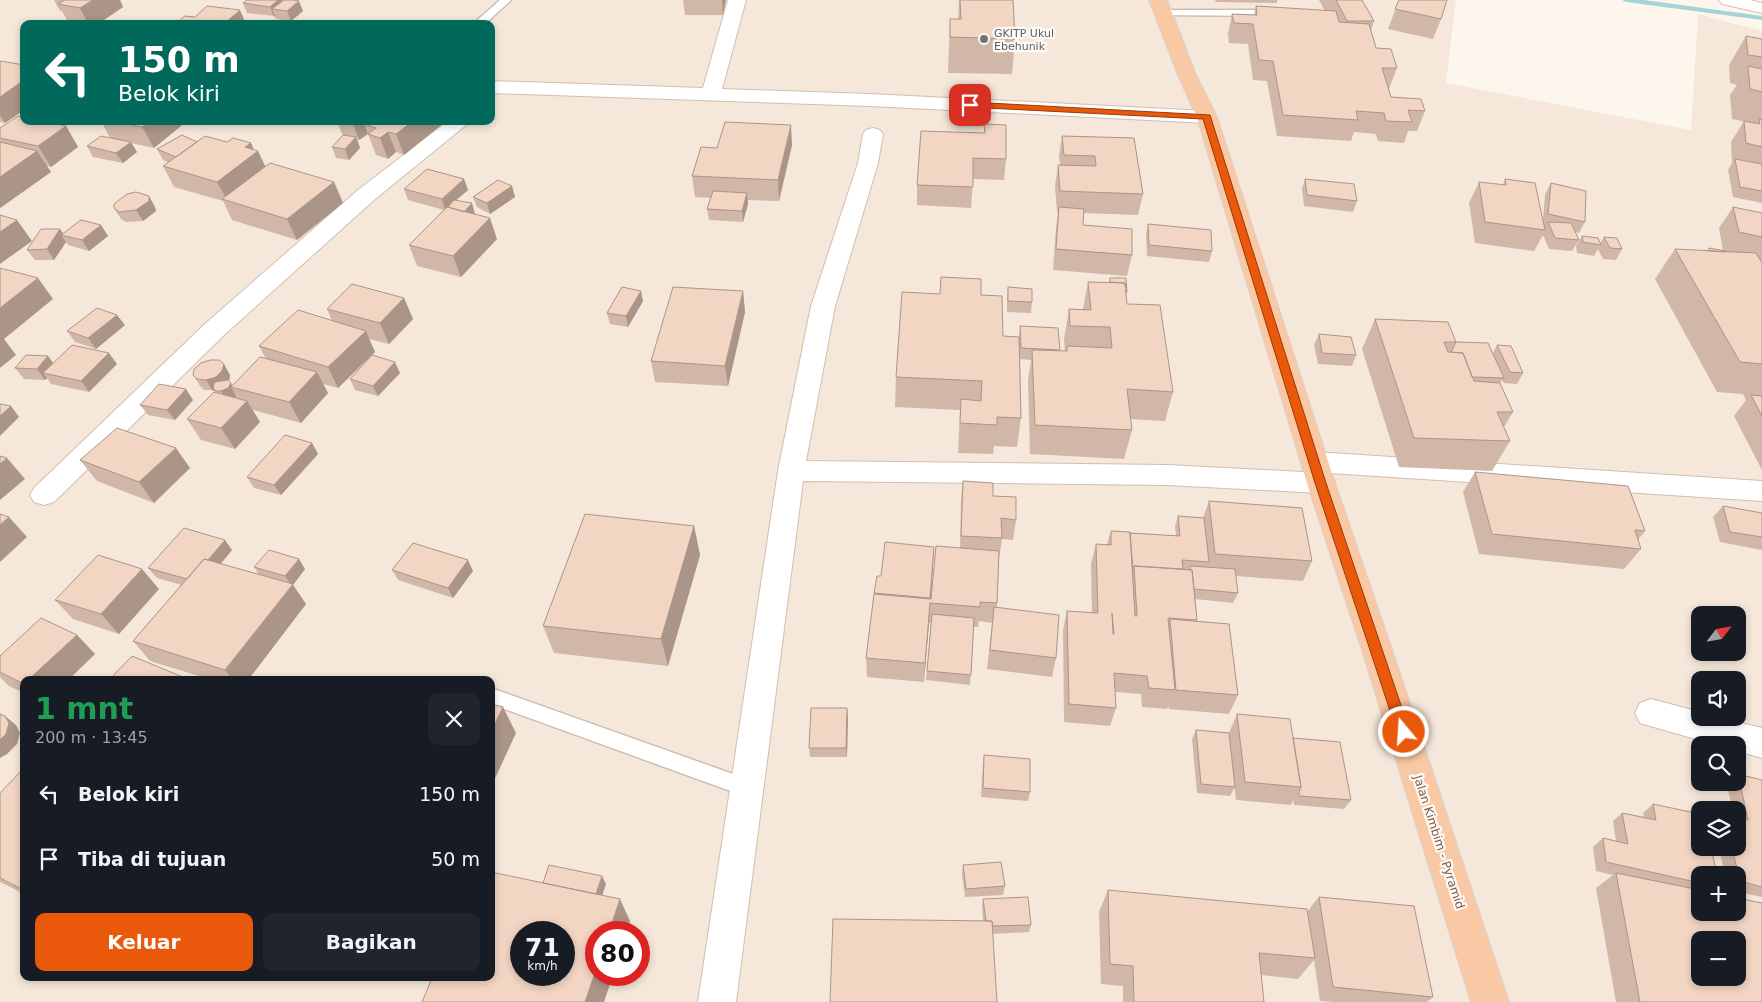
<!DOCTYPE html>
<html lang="id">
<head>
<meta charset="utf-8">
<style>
  :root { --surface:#171b24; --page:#20242c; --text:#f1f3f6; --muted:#9ea1a6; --accent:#ea580c }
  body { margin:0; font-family:"DejaVu Sans",sans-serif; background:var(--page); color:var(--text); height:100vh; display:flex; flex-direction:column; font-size:19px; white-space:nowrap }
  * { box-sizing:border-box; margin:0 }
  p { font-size:16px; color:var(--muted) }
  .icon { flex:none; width:28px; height:28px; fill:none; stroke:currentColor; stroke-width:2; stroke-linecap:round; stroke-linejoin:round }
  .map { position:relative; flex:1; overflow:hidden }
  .sheet { position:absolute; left:20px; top:676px; width:475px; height:305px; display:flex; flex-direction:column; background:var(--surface); border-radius:10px; box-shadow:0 2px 8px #0003 }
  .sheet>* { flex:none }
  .guide { position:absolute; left:20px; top:20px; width:475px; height:105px; border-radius:10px; box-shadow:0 2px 8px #0003; background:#00695c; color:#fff; overflow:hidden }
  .needle { width:32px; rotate:59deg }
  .fabs { position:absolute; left:1691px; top:606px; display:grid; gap:10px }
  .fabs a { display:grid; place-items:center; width:55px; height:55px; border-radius:10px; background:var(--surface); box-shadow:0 2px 8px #0003; font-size:25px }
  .speed { position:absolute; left:510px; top:921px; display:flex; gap:10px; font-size:25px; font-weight:700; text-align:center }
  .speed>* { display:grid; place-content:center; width:65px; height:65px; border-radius:50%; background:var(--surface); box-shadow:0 2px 8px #0003; line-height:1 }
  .speed small { font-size:12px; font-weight:400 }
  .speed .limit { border:8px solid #d22; background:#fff; color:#111 }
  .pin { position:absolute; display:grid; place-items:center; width:42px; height:42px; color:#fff; margin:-21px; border-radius:10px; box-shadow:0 2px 8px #0006 }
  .me { position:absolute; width:55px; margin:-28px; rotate:342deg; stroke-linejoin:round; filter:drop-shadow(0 0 4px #0008) }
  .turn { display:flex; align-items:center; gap:18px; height:105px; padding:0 15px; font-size:22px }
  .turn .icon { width:65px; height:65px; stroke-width:2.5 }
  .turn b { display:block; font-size:35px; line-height:42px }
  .round { display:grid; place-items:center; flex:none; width:52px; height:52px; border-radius:10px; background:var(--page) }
  .overview { display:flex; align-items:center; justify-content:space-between; height:85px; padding:0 15px }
  h1 { font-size:30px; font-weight:700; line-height:38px; color:#1e9e55 }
  .primary-button { display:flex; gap:10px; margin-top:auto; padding:10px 15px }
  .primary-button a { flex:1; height:58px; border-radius:10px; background:var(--accent); color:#fff; font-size:20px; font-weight:700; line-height:58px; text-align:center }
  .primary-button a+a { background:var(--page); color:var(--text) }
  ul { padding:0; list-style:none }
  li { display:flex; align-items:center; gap:15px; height:65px; padding:0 15px }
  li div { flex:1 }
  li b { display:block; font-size:19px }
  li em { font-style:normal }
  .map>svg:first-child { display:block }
  .residential { fill:#f5e8da; fill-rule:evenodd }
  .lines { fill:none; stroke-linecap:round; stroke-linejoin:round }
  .stream { fill:#a5d3da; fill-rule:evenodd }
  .service-casing { stroke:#d1beb0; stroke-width:3 }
  .minor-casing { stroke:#d1beb0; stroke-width:2 }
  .secondary-casing { stroke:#d6c0b0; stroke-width:2 }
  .trunk-casing { stroke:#dad1cd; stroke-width:2 }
  .service { fill:#fff; fill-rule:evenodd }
  .minor { fill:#fff; fill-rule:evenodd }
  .secondary { fill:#fff; fill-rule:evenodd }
  .trunk { fill:#f9c8a4; fill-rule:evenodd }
  .wall { fill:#d1b7a8 }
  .shaded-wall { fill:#aa9588 }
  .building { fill:#f3d5c3; stroke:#aa9588; fill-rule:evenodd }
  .route { fill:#ea580c; stroke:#983908 }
  .worship-dot { fill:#6b7280; stroke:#fffaf3; stroke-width:2 }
  .labels { text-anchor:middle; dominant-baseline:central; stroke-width:4.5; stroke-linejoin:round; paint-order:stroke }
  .far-worship-label { font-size:11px; fill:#5b616d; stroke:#fffaf3; text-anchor:start }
  .street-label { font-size:12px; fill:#7a5c4d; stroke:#fffaf3 }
</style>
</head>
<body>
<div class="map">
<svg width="1762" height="1002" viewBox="0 0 1762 1002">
  <rect width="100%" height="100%" fill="#fdf6ec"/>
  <path class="residential" d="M0,0H1456L1446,83L1691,130L1698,14L1762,31V1002H0ZM24,24H491V121H24ZM1700,615H1738V652H1700ZM24,680H491V978H24ZM1700,680H1738V718H1700ZM1700,745H1738V782H1700ZM1700,810H1738V848H1700ZM1700,875H1738V912H1700ZM521,932H564V975H521ZM596,932H639V975H596ZM1700,940H1738V978H1700Z"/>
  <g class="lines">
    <path class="stream" d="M1622,0H1644L1762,16V20L1626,2Z"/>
    <defs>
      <path id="service" d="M500,0H511L485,24H473Z
        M1163,10H1276L1281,13L1276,16L1159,15L1158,13L1159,11Z
        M491,688L747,779L754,782L757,788L754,794L747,797L491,704Z"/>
      <path id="minor" d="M728,0H746L722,89L870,94L1207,111L1214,113L1217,117L1214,121L1207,123L870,106L491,93V81L703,88Z
        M448,121H471L374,200L224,335L54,502L44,505L34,502L30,495L34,488L206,323L358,190Z
        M873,128L880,130L883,134L878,163L835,306L806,461L1167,465L1321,473L1331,476L1335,483L1331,490L1321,493L1167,485L803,481L736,1002H698L778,471L811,306L858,163L863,134L866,130Z
        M1315,452L1762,481V501L1315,472L1306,469L1302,462L1306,455Z
        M1651,699L1700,712V718H1721L1762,728V758L1738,751V745H1716L1640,723L1635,713L1640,703Z"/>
      <path id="secondary" d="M1719,0H1750L1762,3V13L1722,4Z"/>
      <path id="trunk" d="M1149,0H1167L1196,75L1217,117L1335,483L1392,650L1509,1002H1471L1362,650L1307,483L1197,117L1178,75Z"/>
    </defs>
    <use href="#service" class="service-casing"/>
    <use href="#minor" class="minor-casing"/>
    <use href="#secondary" class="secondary-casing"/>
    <use href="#trunk" class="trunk-casing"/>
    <use href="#service" class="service"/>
    <use href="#minor" class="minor"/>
    <use href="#secondary" class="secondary"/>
    <use href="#trunk" class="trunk"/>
  </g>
  <path class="wall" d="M54,0H120L123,7L98,24H69L62,11H60Z
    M683,0H726L723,15H685Z
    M959,0H1013L1015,39L1012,74L948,73L950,19H958Z
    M1215,0H1277V3L1216,2Z
    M1319,0H1362L1374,21L1371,31L1376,48L1397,68L1389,89H1388L1391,97L1425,111L1417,131H1408L1404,143L1378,141L1376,134L1354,132L1351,141L1277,136L1267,81L1253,80L1248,44L1229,43L1228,34L1232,14L1254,15L1256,6L1325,11Z
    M1399,0L1441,19L1433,39L1388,29Z
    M283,1L303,11L291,21L276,19L275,16L247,13L243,3Z
    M1746,36L1762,39V203L1733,197L1728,170L1732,163L1731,142L1744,121L1756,124L1732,119L1730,95L1737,85L1730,83L1729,65Z
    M0,61L24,65V110L5,123L0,122Z
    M101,121H187L154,148L131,143L137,152L123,163L93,157L87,146L110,138Z
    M337,121H446L404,155L396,152L388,159L376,155L368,134L359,140L357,139L360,148L349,160L336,158L332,147L346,136L342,134Z
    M984,124L1006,159L1004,180L973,179L971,208L917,205V185L984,133Z
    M66,126L78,147L51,167L47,166L51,172L0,208V128Z
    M1062,136L1134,138L1143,194L1138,215L1083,213V225L1132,255L1127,276L1053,270L1056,228L1058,212H1057L1055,186L1058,165H1060L1059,156Z
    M197,142L251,143L254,150L265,166L334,182L343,203L297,240L232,220L223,201L174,187L163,166L168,162L163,160L157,149Z
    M792,145L779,201L747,200L748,204L743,222L709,220L707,209L711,198L695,197L692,176L717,148Z
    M464,179L468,190L456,200L475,214L497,239L461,277L417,266L409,245L444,210L408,200L404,189Z
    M1305,179L1357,201L1353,212L1304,206L1302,189Z
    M1505,179L1543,220L1545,194L1551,183L1585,222L1579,233L1575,232L1579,240L1572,251L1549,249L1543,235L1534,251L1475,243L1469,203L1479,182L1503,185Z
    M512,186L515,197L490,214L477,207L473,197Z
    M155,207L156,211L143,221L126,222L121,219L114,208Z
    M1733,207L1762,213V261L1760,260L1762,263V470L1734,416L1746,400L1743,394L1717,392L1655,279L1675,249L1707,251L1709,248L1723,251L1719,228Z
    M1148,224L1212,251L1209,262L1147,256L1146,235Z
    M101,225L108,236L89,251L68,245L66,242L54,260H35L27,250L60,229L63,233Z
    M1582,236L1600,244L1604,237L1622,249L1616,260L1603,259L1598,249L1594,256L1577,253L1576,246Z
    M1110,278L1127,292L1126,296L1127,304L1173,392L1165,421L1130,419L1132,430L1124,459L1030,454L1028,380L1031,360L1020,359L1021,418L1017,447L994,446L993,454L958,453L960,410L895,407L896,377L981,295L1003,336L1019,337L1020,326L1058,328L1059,351H1065L1064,339L1069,309H1083L1088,282H1109Z
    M1008,287L1032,302L1031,313L1007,312V298Z
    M743,291L745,312L728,386L655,382L651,361Z
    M404,298L413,319L389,344L369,339L375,352L372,355L400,373L378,396L355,390L350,379L371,356L338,388L323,384L328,393L301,423L253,410L260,422L235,449L201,440L187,419L216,392L214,390H204L200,386L193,375H230L229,381L232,385L266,359L259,346L332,321L327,309Z
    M643,301L628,327L610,324L607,313Z
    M1375,319L1493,353L1497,345L1523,373L1517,384L1504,383L1502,380L1500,384L1513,412L1504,427L1510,441L1492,471L1399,467L1362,349Z
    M125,325L96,349L75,342L67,331Z
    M1319,334L1356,355L1352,366L1318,364L1314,345Z
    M48,356L53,363L117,364L89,392L51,384L47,378L45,380L24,379L15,368Z
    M193,400L175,420L148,415L140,405Z
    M312,443L318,454L281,495L254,488L247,477Z
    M80,460L190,468L154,503L97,481Z
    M1475,472L1645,531L1638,540L1641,549L1624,569L1479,554L1463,492Z
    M963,481L993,496L1016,520L1013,540L1002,539L999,558L997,608L1056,658L1052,677L987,669L992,623L979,621L978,627H974L970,685L926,680L931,623H929L924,682L867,677L866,658L874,593L881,576L934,547L931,599L960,548L961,501Z
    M1209,501L1312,561L1303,581L1235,576L1238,593L1233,603L1195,599L1197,620L1196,621L1238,695L1229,714L1169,709L1168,706L1167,709L1142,707L1141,694L1115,692L1116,708L1110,726L1064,722L1063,630L1067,611L1092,613L1091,564L1096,544H1107L1111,531L1130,533L1176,536L1175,526L1178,516L1203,518Z
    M1723,506L1762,513V550L1720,542L1713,517Z
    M694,526L700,555L668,666L554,653L543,626Z
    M232,550L221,564L259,575L254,567L305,569L293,585L306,604L248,680H212L150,661L133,641L181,585L157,578L148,568Z
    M392,570L473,571L453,598L398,580Z
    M159,589L119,634L73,619L55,600Z
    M77,635L95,654L68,680H24V693L9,686L0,677V656Z
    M1237,714L1293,738L1351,800L1344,809L1294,805L1293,800L1291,805L1236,800L1233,775L1235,787L1230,796L1197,793L1192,739L1196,730L1229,733Z
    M848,717L847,757H810L809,748Z
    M984,755L1030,792L1028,801L981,797L983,764Z
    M24,768V894L0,882V793Z
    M1738,774L1762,780V897L1738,892V875H1725L1719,848H1738V810H1733L1726,783L1727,782H1738Z
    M1653,804L1700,875V912L1762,1002H1616L1596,888L1613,875L1596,871L1593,847L1603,838L1616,841L1613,821L1622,813L1644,817L1643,813Z
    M963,865L1005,886L1003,895L965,897L962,874Z
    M1108,890L1307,912L1319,897L1433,997L1427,1002H1335L1320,1001L1314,960L1298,979L1261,975L1264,1002H1123V986L1101,984L1099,912Z
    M983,899L1031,925L1029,932L993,934L983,921L982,907Z"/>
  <path class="shaded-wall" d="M93,0H120L123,7L98,24H88L80,8Z
    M278,0H282L285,7L272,9L275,16L274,17L270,7Z
    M722,0H726L723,15Z
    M299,1L303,11L291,21L287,11Z
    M240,10L246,24H224Z
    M24,80V110L5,123L0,115V97Z
    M150,121H187L154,148L142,127Z
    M352,121H370L364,124L368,134L359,140Z
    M413,121H446L404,155L396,134Z
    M791,125L792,145L779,201L778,180Z
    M66,126L78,147L51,167L38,146Z
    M388,132L396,152L388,159L380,138Z
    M356,137L360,148L349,160L345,149Z
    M131,142L137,152L123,163L116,153Z
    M251,143L255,153L258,151L268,172L227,200L217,182L245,147Z
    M37,151L51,172L0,208V177Z
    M464,179L468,190L445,210L442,199Z
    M334,182L343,203L297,240L287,219Z
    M512,186L515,197L490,214L487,203Z
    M747,193L748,204L743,222L742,211Z
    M149,196L155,207L156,211L143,221L136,210Z
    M472,203L475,214H462Z
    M490,218L497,239L461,277L453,256Z
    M17,220L32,241L0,264V232Z
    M101,225L108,236L89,251L82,240Z
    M60,229L64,235H61L66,242L54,260L47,249Z
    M38,278L53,299L4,339L16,355L0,368V308Z
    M641,291L643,301L628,327L626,316Z
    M743,291L745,312L728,386L725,366Z
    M404,298L413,319L389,344L380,323Z
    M117,315L125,325L96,349L88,338Z
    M366,331L375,352L338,388L328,367Z
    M109,353L117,364L89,392L81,381Z
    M48,356L56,367L43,373L47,378L45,380L37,369Z
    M395,362L400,373L378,396L373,386Z
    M224,364L230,375L229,382L222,387L213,391L206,380Z
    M317,372L328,393L301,423L289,402Z
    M231,383L233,387H231L236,396L234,399L228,402L221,391Z
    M186,389L193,400L175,420L167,410Z
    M247,401L260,422L235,449L221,428Z
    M11,406L19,417L0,436V416Z
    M312,443L318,454L281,495L274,485Z
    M176,448L190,468L154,503L139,482Z
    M7,458L25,479L0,500V464Z
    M9,517L27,537L0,562V525Z
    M694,526L700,555L668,666L661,639Z
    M225,540L232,550L198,590L190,580Z
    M934,547L929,623L924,682L925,663Z
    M299,559L305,569L293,585L306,604L248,680H233L225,670L292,586L285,576Z
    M468,560L473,571L453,598L448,588Z
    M142,569L159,589L119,634L101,614Z
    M77,635L95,654L68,680H28Z
    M503,707L516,733L491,787V732Z
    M847,708L848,717L847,757L846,748Z
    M5,716L16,725L20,733L17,744L7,754L0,758V740Z
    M602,876L606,884L597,911L593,903Z
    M620,899L630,921L627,932H609Z
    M596,970V975H613L604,1002H585Z"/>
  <path class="building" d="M65,0H93L80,8L58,4Z
    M247,0H278L270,7L243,3Z
    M284,0H294L299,1L287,11L272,9Z
    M960,0H1013L1015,39L950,37V19H961Z
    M1336,0H1362L1374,21H1347Z
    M1399,0H1447L1441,19L1395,9Z
    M207,6L240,10L224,24H175L185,16L195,17Z
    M1256,6L1336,11L1339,22L1369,24L1376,48L1391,49L1397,68H1382L1391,97L1421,99L1425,111L1408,110L1412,122L1386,121L1384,113L1356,111L1358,120L1283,115L1273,61L1259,60L1253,24L1234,23L1232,14L1257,15Z
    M1746,36L1762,39V57L1748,55Z
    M0,61L24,65V80L0,97Z
    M1748,66L1762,69V92L1750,89Z
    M18,116L24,117V121H44L66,126L38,146L0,138V128Z
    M1759,119L1762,120V147L1746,143L1744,121L1760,124Z
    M112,121H150L142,127Z
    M368,121H413L396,134L388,132L380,138L368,134L376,128L364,124Z
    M725,122L791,125L778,180L692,176L701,147L717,148Z
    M984,124L1006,125V159L973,158V187L917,185L921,131L985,133Z
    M182,135L197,142L176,157L157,149Z
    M343,135L356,137L345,149L332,147Z
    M101,136L131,142L116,153L87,146Z
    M205,136L227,142L233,138L251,143L245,147L258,151L217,182L163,166Z
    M1062,136L1134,138L1143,194L1060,191L1058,165L1096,166L1095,156L1064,155Z
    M0,142L37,151L0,177Z
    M1735,159L1762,164V191L1740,187Z
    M270,163L334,182L287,219L222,199Z
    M427,169L464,179L442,199L404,189Z
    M1305,179L1354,184L1357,201L1307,195Z
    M1505,179L1535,183L1545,230L1485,222L1479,182L1506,185Z
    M498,180L512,186L487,203L473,197Z
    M1551,183L1586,191L1585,222L1548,214Z
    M713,191L747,193L742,211L707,209Z
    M136,192L149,196V201L136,210L119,212L114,208V204L127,194Z
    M454,200L472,203L464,212L448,207Z
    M447,207L490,218L453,256L409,245Z
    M1059,207L1084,209L1083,225L1132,229V255L1056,249Z
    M1733,207L1762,213V237L1739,232Z
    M0,215L17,220L0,232Z
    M81,220L101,225L82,240L61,235Z
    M1548,222L1571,223L1579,240L1555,238Z
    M1148,224L1211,230L1212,251L1149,245Z
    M41,229H60L47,249L27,250Z
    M1582,236L1598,238L1601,245L1583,242Z
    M1604,237L1617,238L1622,249L1610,248Z
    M1709,248L1726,251V252L1709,251Z
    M1675,249L1756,253L1762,263V364L1740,362Z
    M0,268L38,278L0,308Z
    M941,277L981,279V295L1002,296L1003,336L1019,337L1021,418L997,417V425L960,423L961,399L981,401L982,381L896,377L902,292L940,294Z
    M1110,278H1126L1127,292H1126L1125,283L1110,282Z
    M1088,282L1125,283L1127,304L1160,305L1173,392L1127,389L1132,430L1035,425L1032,350L1067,351V346L1112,348L1110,327L1070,326L1069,309L1091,310Z
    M352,284L404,298L380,323L327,309Z
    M622,287L641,291L626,316L607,313Z
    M673,287L743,291L725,366L651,361Z
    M1008,287L1032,289V302L1008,301Z
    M97,308L117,315L88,338L67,331Z
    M298,310L366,331L328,367L259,346Z
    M1375,319L1448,322L1456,342H1444L1448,352L1463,353L1474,381L1500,383L1513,412H1497L1510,441L1414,438Z
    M1020,326L1058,328L1060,350L1021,348Z
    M1319,334L1351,337L1356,355L1322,353Z
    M1456,342L1488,343L1504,378L1472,377L1463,353L1451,352Z
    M72,345L109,353L81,381L43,373Z
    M1497,345L1511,346L1523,373L1510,372Z
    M26,355L48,356L37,369L15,368Z
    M372,355L395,362L373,386L350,379Z
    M260,357L317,372L289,402L231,387Z
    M210,360H219L224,364L222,371L216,377L206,380L197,379L193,375L194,369L201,363Z
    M228,380L231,383L228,388L221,391H215L213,387L215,382Z
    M159,384L186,389L167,410L140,405Z
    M214,392L247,401L221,428L187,419Z
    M1751,395L1762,396V416Z
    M0,404L11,406L0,416Z
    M117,428L176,448L139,482L80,460Z
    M285,435L312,443L274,485L247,477Z
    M0,456L7,458L0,464Z
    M1475,472L1628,486L1645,531L1635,530L1641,549L1492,534Z
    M963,481L993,483V496L1016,497V520L1001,518L1002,538L961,536Z
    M1209,501L1302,508L1312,561L1215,554Z
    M1723,506L1762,513V537L1730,532Z
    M0,514L9,517L0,525Z
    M585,514L694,526L661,639L543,626Z
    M1178,516L1204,518L1209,562L1182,560L1183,569L1134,566L1133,569L1130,533L1180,536Z
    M184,528L225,540L208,560L204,559L187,579L148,568Z
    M1111,531L1130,532L1135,616H1137L1134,566L1192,570L1197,620L1168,618L1175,690L1149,688L1147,676L1114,673L1116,708L1069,704L1067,611L1098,613L1096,544L1111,545ZM1112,613L1114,634H1113Z
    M885,542L934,547L930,598L874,593L877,576H881Z
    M413,543L468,560L448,588L392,570Z
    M936,546L999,551L997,603L980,602V607L930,603L925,663L866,658L874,594L931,599Z
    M269,550L299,559L285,576L254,567Z
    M98,555L142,569L101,614L55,600Z
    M204,559L293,584L225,670L133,641Z
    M1190,566L1235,569L1238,593L1194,589L1192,570H1190Z
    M994,607L1059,615L1056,658L990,650Z
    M932,614L974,618L971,675L927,671Z
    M41,618L77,635L28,680H24V684L0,672V656Z
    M1170,619L1229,624L1238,695L1176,690Z
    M132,656L190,680H109Z
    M491,704L503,707L491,732Z
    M811,708H847L846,748H809Z
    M0,714L5,716L9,723L6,734L0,740Z
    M1237,714L1290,719L1301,787L1245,782Z
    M1196,730L1229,733L1235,787L1201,784Z
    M1293,738L1340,742L1351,800L1299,796V792L1301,787Z
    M984,755L1030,759V792L983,788Z
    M24,768V887L22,889L0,878V793Z
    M1738,774L1762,780V887L1740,881L1732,848H1738V817L1748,820Z
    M1653,804L1700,814V848H1711L1717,875H1700V883L1606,862L1603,838L1628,844L1622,813L1656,820Z
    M1001,862L1005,886L966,889L963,865Z
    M549,865L602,876L596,894L543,883Z
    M491,872L620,899L609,932H596V970L585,1002H422L432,978H491ZM521,932H564V975H521Z
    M1616,873L1700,890V912H1738V898L1762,903V1002H1640ZM1700,940H1738V978H1700Z
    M1108,890L1307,909L1315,958L1259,953L1264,1002H1134L1133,966L1110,964Z
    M1028,897L1031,925L993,926L992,921H986L983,899Z
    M1319,897L1414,906L1433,997L1333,987Z
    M833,919L992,921L997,1002H830Z"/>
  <path class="route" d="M970,102L1210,115L1326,483L1410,732L1408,736L1404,738L1399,736L1397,732L1315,483L1203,119L967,107V103Z"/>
  <circle class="worship-dot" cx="984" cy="39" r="5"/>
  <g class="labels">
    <g class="far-worship-label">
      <text x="994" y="33">GKITP Ukul<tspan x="994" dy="13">Ebehunik</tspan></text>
    </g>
    <g class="street-label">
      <text transform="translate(1439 842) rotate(72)">Jalan Kimbim - Pyramid</text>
    </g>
  </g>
</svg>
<div class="fabs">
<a><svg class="needle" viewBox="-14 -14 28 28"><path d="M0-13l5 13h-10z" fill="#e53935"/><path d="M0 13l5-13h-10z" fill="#9ea1a6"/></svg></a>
<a><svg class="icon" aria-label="sound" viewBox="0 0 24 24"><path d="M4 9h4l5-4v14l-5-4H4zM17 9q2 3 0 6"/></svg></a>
<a><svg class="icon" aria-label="search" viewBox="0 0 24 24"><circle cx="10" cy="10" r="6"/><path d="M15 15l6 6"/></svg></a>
<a><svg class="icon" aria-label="layers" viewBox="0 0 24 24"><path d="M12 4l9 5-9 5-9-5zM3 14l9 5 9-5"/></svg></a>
<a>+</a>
<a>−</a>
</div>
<div class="speed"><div>71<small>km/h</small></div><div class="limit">80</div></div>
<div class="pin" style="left:970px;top:105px;background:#d93025"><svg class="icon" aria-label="arrive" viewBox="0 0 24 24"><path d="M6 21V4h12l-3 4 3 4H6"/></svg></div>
<svg class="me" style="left:1404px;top:732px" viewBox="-20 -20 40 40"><circle r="17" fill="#ea580c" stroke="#fff" stroke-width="3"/><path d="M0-11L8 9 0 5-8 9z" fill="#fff"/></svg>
<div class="guide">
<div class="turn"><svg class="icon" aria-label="left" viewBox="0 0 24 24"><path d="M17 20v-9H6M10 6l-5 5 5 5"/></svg><div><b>150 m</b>Belok kiri</div></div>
</div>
<section class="sheet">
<div class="overview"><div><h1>1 mnt</h1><p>200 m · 13:45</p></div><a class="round"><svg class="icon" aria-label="close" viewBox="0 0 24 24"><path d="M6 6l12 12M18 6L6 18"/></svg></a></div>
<ul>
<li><svg class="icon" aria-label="left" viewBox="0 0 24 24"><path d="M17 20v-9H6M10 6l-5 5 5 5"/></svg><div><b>Belok kiri</b></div><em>150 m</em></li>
<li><svg class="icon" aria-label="arrive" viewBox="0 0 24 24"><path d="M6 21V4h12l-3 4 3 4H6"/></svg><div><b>Tiba di tujuan</b></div><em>50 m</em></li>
</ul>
<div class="primary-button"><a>Keluar</a><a>Bagikan</a></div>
</section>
</div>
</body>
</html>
